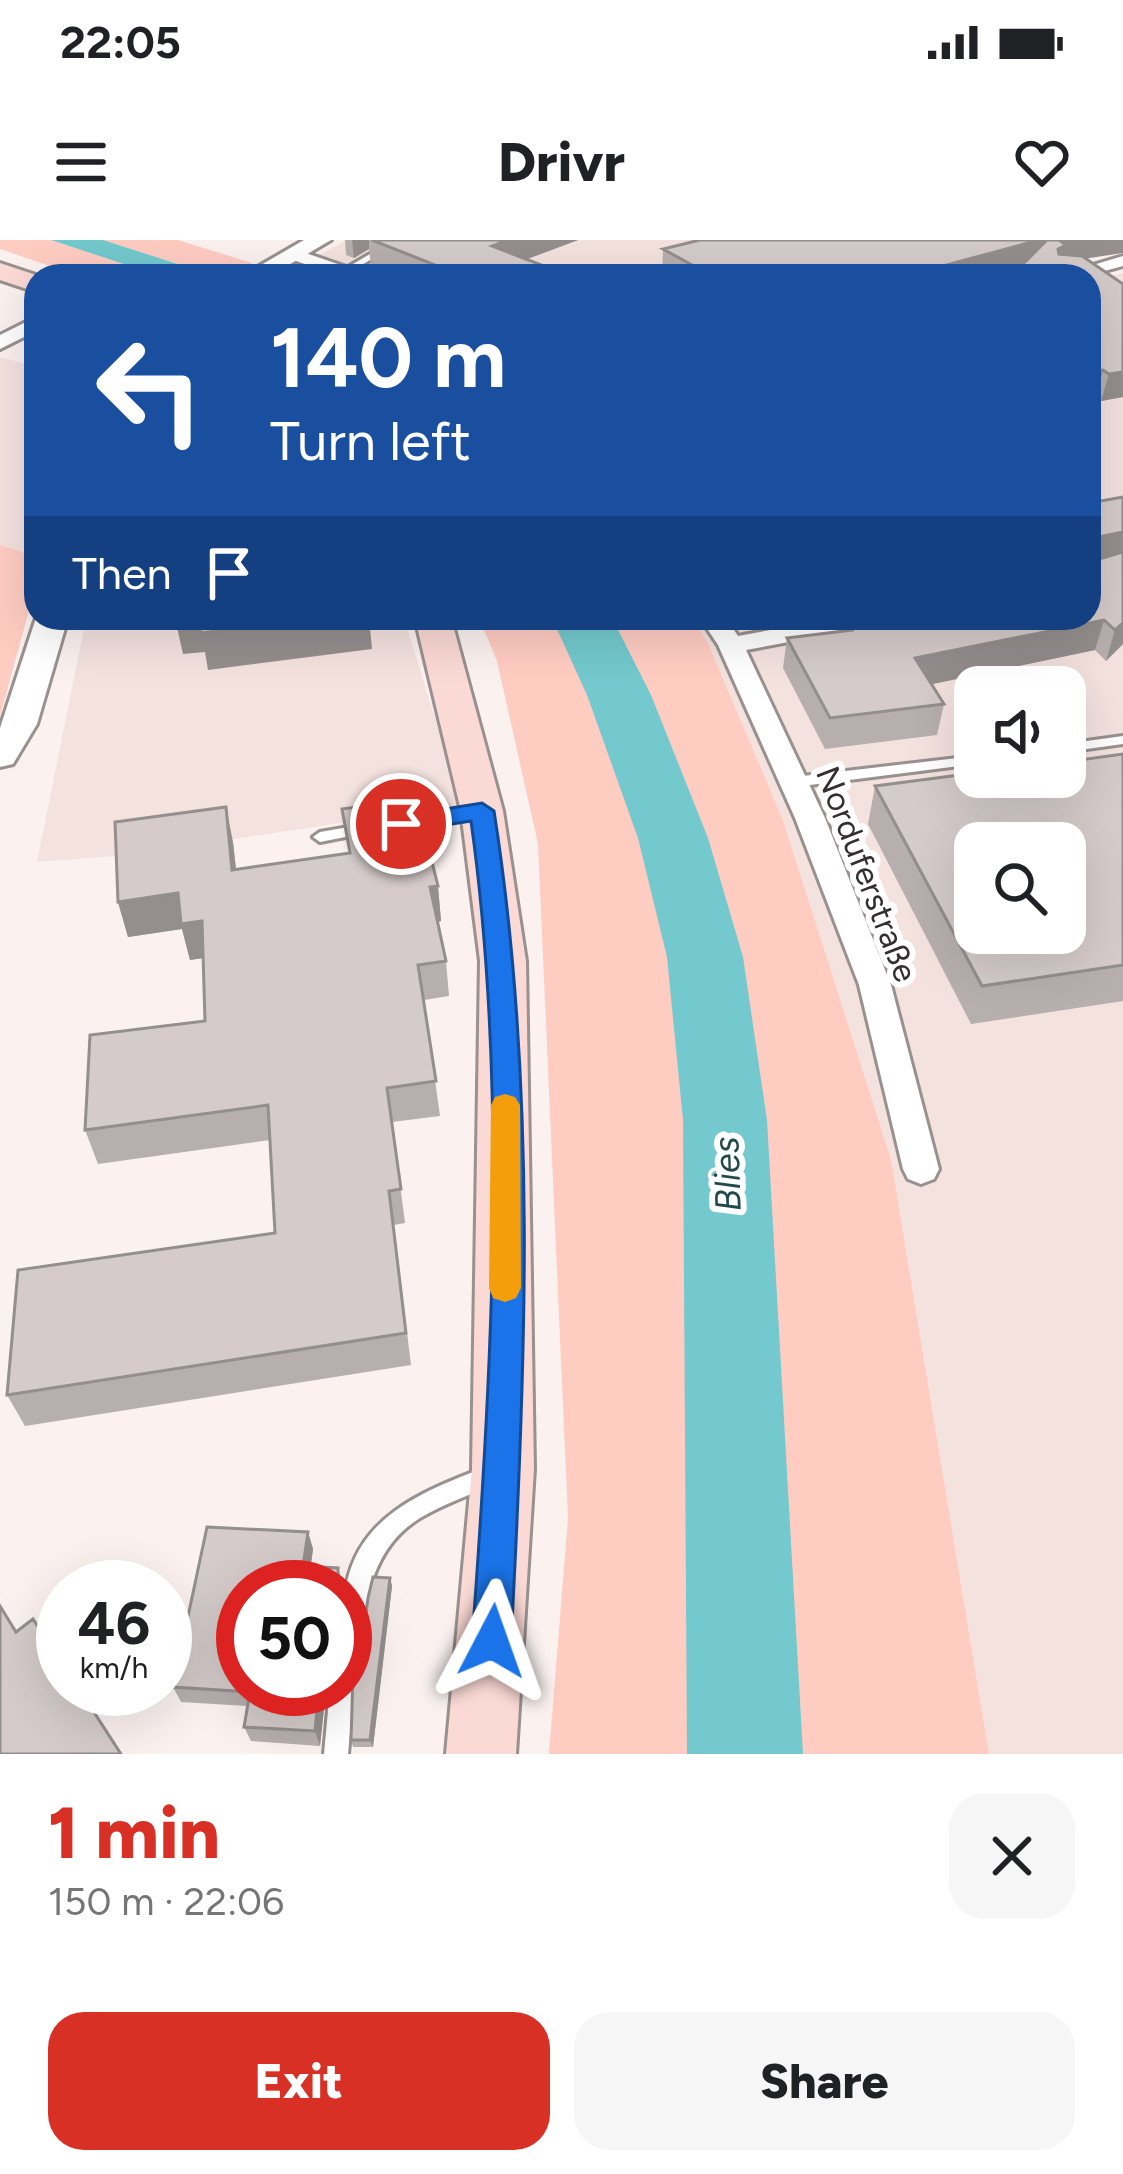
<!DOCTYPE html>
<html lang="en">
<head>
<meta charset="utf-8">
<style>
  :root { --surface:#fff; --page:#f6f6f6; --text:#202124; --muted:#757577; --accent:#d93025 }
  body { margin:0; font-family:Figtree,sans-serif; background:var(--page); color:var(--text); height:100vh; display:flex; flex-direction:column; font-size:45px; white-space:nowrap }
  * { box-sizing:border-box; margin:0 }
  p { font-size:39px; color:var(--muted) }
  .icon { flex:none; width:66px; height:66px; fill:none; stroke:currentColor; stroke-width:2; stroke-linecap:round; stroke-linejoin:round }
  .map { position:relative; height:1514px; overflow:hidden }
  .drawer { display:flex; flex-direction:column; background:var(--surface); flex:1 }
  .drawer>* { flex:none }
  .top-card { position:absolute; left:24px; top:24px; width:1077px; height:366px; border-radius:36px; box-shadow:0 12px 48px #0002; background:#1a4fa0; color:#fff; overflow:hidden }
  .controls { position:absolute; left:954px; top:426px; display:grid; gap:24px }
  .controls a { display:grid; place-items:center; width:132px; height:132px; border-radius:24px; background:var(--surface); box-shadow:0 12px 48px #0002; font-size:60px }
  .speed { position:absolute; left:36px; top:1320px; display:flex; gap:24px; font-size:60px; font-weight:700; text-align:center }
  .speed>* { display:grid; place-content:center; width:156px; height:156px; border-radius:50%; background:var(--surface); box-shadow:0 12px 48px #0002; line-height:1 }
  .speed small { font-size:30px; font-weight:400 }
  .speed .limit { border:18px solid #d22; background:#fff; color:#111 }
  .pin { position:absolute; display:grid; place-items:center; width:102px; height:102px; color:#fff; margin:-51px; border:6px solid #fff; border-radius:50%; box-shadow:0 3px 12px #0007 }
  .me { position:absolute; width:132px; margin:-66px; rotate:4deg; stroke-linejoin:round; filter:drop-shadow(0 0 9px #0008) }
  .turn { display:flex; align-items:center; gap:42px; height:252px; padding:0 48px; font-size:54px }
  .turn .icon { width:156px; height:156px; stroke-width:2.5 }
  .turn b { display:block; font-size:84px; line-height:102px }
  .then { display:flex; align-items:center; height:114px; padding:0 48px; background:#0003; gap:24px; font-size:45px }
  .round { display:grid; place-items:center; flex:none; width:126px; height:126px; border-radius:36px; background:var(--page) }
  .headline { display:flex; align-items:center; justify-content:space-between; height:204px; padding:0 48px }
  h1 { font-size:72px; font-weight:800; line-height:90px; color:var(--accent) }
  .primary-button { display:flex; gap:24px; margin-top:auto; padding:24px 48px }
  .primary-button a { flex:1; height:138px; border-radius:36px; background:var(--accent); color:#fff; font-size:48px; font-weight:800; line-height:138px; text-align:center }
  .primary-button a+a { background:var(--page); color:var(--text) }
  .status { display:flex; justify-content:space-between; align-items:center; height:84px; padding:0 60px; background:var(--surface); direction:ltr }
  .status svg { height:33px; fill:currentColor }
  header { display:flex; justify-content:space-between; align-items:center; height:156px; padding:0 48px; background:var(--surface); font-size:54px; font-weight:800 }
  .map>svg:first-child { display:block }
  .built { fill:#f4e2df; fill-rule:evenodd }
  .green { fill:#ffccc2 }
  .water { fill:#73c9cd }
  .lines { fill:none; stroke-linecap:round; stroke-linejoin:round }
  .river { fill:#73c9cd; fill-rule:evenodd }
  .service-casing { stroke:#98918f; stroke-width:6 }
  .minor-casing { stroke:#98918f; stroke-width:6 }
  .tertiary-casing { stroke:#98918f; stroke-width:6 }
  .secondary-casing { stroke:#98918f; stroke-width:6 }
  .service { fill:#fff; fill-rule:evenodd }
  .minor { fill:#fff; fill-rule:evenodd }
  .tertiary { fill:#fff; fill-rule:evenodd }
  .secondary { fill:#fbd9d4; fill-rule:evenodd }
  .wall { fill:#b6afae }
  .shaded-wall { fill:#948e8d }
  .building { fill:#d4cbca; stroke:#948e8d; stroke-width:3; fill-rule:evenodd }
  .route { fill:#1a73e8; stroke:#114b97; stroke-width:3 }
  .slow { fill:#f59e0b }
  .labels { text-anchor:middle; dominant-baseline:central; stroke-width:12; stroke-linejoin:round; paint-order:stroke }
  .street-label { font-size:33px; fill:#322f2e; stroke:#fff }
  .water-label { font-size:36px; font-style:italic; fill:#21494b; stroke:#fff }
</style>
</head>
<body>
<div class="status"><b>22:05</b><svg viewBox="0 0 49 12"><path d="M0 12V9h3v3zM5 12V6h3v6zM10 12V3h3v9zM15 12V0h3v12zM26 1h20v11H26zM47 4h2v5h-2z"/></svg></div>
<header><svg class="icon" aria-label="menu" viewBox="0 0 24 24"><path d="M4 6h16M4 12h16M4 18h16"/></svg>Drivr<svg class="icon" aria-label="heart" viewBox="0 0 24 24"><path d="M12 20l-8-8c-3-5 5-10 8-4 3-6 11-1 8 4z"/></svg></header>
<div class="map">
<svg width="1123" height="1514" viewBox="0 0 1123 1514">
  <rect width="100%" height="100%" fill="#fbf2f0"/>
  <path class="built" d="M346,0H1061L1069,36L288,33Z
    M1123,33V1514H989L891,919L783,580L708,403L692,378H1089V41ZM975,447H1065V537H975ZM975,603H1065V693H975Z
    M0,117L36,127V316L0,305Z
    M86,378H404L462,565L127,615L37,622Z"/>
  <path class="green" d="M0,0H51L160,36H79L0,9Z
    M103,0H178L252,23L227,36H215Z
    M0,305L36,316V345L0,476Z
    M479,378H692L708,403L783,580L891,919L989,1514H549L568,1278L538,604L497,421Z"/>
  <path class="water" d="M51,0H103L215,36H160Z"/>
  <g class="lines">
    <path class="river" d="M552,378H612L651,455L708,598L743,717L767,880L803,1514H687L683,880L667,717L638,598L587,455Z"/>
    <defs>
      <path id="service" d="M394,0H404L348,33L341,31Z
        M1123,496V504L1065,512V504Z
        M975,516V524L794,547L787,542L794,537Z
        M479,567L486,572L484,575L404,589L397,584L404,579Z
        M366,584L371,586L373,589L371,592L320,602L313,597L320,592Z
        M491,1225L499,1228L502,1235L499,1242C473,1254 445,1263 420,1278C366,1311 364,1373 357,1430L353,1438L349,1440L354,1449L348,1514H324L330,1449H345C345,1418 342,1385 345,1355C354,1275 427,1250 491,1225Z"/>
      <path id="minor" d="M294,9L361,32L364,36H338L288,18L285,14Z
        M1123,16V26L1086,36H1056Z
        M36,77V91L0,109V95Z
        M700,378H726L738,396L834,378H887L874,386L746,410L825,578L891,745L939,929L934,939L921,944L908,939L903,929L859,745L795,578L718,405Z"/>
      <path id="tertiary" d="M304,0H331L270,36H242Z
        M36,378H68L37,484L13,524L0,527V488Z"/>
      <path id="secondary" d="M0,23L39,36L36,52L0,40Z
        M415,378H451L503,571L526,721L534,1229L516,1514H446L472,1229L480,721L461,571Z"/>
    </defs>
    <use href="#service" class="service-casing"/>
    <use href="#minor" class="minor-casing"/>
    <use href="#tertiary" class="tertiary-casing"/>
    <use href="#secondary" class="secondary-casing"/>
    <use href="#service" class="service"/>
    <use href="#minor" class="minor"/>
    <use href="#tertiary" class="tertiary"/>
    <use href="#secondary" class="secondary"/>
  </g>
  <path class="wall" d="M345,0H578L527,19L570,36H398L371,25L369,9L354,18L346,15Z
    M663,9L1086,18L1123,44V157L1101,161L1096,157L1089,36L1018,29L992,36H666L662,34Z
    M1089,263L1123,404L1106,421L1095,410L931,444L944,464L937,495L825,509L783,428L787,398L848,391L849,385L1089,378Z
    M1123,514V761L971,784L868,584L875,546Z
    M342,569L438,646L441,681L438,682L446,721L449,756L424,760L440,876L392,882L405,983L394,985L411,1125L25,1186L7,1155L275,993L270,900L98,924L85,890L205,781L203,718L190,720L182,689L128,697L118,662L233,602L236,630L349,613Z
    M207,1287L308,1292L313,1309L311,1326L338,1328L343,1347H243V1449H326L320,1506L251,1501L244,1487L247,1466L181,1462L173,1447Z
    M390,1338L392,1346L373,1507H353L351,1500L359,1423Z"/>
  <path class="shaded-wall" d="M352,0H369V9L354,18Z
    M508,0H578L493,32L492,6Z
    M1039,0H1049L1044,22L992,36H906Z
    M1057,0H1123V13L1063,22L1061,30Z
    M787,26L786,36H751Z
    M1103,130L1096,157L1089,158V133Z
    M1123,132V157L1101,161L1109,134Z
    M1123,292V317L1089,326L1094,298Z
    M175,378H369L372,409L208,430L205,412L183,414Z
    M1104,380L1095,410L909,449L915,418Z
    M1123,383V404L1106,421L1115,390Z
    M226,567L233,602L240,666L232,630Z
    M438,646L441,681L434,682L430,647Z
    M178,653L202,681L211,717L190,720L182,689L128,697L118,662Z
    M308,1292L313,1309L308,1342L303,1326Z
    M390,1338L392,1346L373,1507L370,1500Z
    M319,1449H326L320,1506L315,1491Z"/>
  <path class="building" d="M372,0H508L492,6L570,36H421L414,33L435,25Z
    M700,0H1039L906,36H806L787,26L751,36H712L663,9Z
    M1047,0H1059L1066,5L1058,9L1059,14L1082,16L1123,44V132L1109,134L1103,130L1089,133V36H1011Z
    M1123,257V292L1094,298L1093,314L1099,319L1123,312V383L1115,390L1104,380L915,418L944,464L830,478L787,398L852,390L849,385L891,378H1089V263Z
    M199,378H321L201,393Z
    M1123,514V725L982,746L875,546L975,533V537H1065V522ZM975,603H1065V693H975Z
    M416,559L438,646L430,647L446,721L418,725L436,841L387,848L401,949L389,951L406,1093L7,1155L18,1030L275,993L268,865L85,890L90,795L205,781L202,681L181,684L178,653L118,662L115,582L226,567L232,630L350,613L342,569Z
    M207,1287L308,1292L303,1326L338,1328V1347H243V1449H319L315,1491L244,1487L250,1452L173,1447Z
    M373,1337L390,1338L370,1500H351L353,1434L359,1423L368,1358Z
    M0,1366L16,1392L33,1379L63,1425V1449H79L121,1514H0Z"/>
  <path class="route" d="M482,563L494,571C537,843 526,1127 511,1401L505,1415L492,1420L478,1415L472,1401C492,1135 508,845 471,581L401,592L389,584L401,576Z"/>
  <path class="slow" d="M505,854L515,857L520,865L521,1048L516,1058L505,1062L493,1058L489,1048L491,865L495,857Z"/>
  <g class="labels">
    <g class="street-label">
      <text transform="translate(867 634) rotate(69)">Norduferstraße</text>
    </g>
    <g class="water-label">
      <text transform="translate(727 934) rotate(-92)">Blies</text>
    </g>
  </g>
</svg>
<div class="controls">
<a><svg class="icon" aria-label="sound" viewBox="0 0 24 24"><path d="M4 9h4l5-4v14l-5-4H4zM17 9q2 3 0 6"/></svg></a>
<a><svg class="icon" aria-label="search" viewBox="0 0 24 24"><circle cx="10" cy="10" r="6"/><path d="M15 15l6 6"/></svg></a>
</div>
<div class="speed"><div>46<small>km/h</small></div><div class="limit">50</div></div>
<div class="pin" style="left:401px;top:584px;background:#d93025"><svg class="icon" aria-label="arrive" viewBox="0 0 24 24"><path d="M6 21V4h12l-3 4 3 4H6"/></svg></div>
<svg class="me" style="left:492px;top:1401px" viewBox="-20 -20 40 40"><path d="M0-17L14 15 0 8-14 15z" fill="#1a73e8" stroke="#fff" stroke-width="4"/></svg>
<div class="top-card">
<div class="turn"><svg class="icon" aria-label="left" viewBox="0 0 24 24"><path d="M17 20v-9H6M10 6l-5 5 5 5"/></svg><div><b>140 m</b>Turn left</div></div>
<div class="then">Then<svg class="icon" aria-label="arrive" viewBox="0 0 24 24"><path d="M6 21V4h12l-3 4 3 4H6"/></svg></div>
</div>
</div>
<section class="drawer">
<div class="headline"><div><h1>1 min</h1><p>150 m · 22:06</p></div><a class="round"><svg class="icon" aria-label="close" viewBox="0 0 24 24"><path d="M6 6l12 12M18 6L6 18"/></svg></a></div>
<div class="primary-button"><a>Exit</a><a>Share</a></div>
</section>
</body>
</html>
